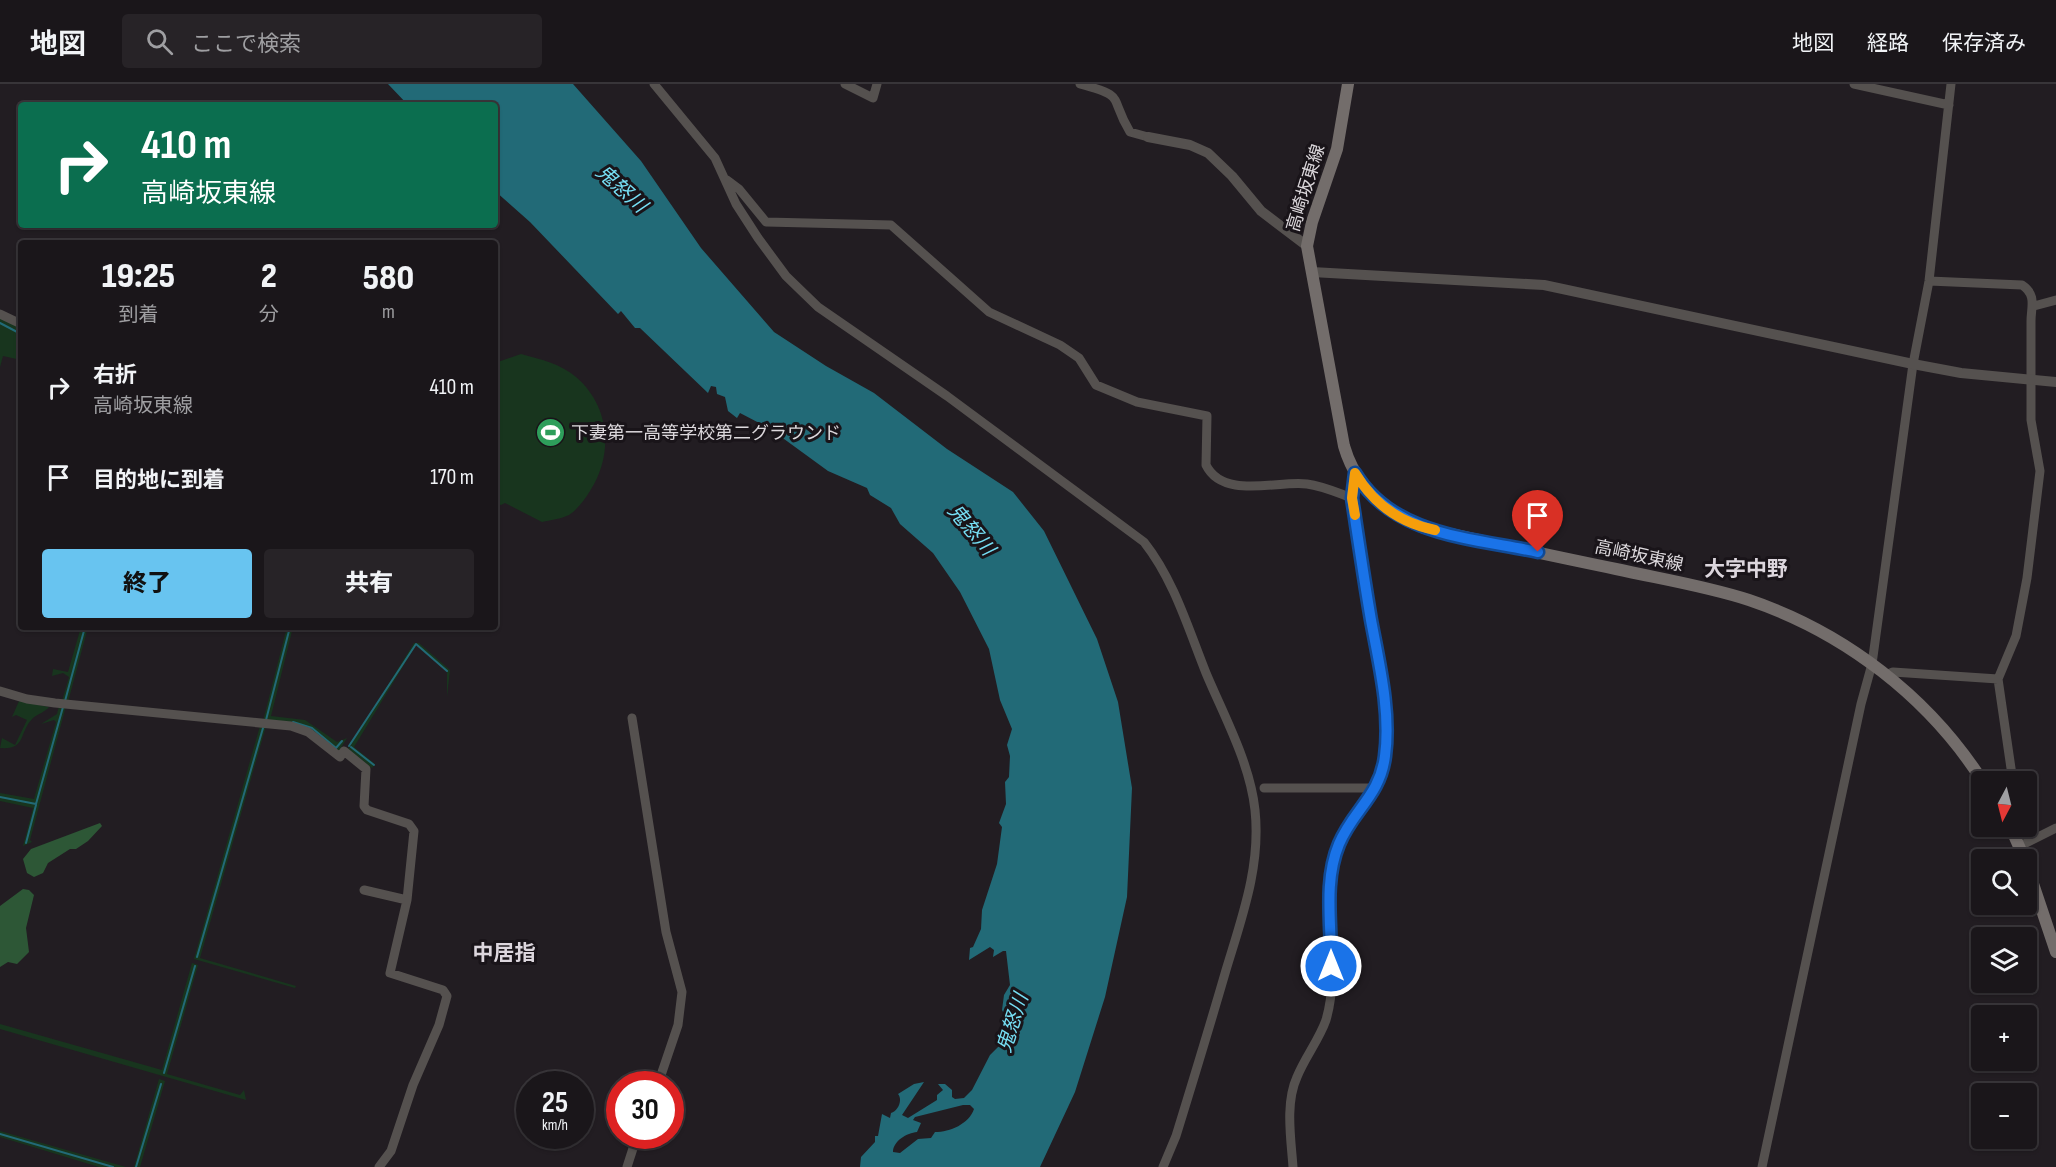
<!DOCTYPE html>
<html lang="ja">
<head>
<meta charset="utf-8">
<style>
  :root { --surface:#1a161a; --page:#272327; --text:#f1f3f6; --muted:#9f9fa2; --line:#383539; --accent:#68c4f0 }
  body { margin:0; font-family:"Sofia Sans Condensed","Noto Sans JP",sans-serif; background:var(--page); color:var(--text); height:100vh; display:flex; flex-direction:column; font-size:22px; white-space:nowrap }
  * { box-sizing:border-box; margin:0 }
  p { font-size:20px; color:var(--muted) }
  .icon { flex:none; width:33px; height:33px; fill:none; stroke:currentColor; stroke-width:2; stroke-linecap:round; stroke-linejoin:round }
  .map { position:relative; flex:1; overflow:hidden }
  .drawer { position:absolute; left:18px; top:156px; width:480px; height:390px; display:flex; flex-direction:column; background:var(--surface); border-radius:6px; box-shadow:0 2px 4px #0004,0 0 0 2px var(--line) }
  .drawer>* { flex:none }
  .top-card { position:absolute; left:18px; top:18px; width:480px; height:126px; border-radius:6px; box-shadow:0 2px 4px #0004,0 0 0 2px var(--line); background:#0b6e4f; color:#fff; overflow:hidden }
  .needle { width:39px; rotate:187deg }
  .controls { position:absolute; left:1971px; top:687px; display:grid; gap:12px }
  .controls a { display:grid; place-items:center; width:66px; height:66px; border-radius:6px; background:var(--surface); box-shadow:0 2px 4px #0004,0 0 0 2px var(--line); font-size:30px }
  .speed { position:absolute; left:516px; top:987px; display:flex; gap:12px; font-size:30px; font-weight:700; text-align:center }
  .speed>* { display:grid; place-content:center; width:78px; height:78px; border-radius:50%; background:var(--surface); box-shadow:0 2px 4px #0004,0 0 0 2px var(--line); line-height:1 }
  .speed small { font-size:15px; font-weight:400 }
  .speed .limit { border:9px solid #d22; background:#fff; color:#111 }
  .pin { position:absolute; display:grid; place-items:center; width:51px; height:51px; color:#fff; margin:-62px -26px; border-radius:50% 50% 50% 0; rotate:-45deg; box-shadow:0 0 6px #0007 }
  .pin .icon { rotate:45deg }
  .me { position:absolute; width:66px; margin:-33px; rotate:0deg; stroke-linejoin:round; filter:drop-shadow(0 0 4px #0008) }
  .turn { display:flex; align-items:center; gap:21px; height:126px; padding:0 24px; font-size:27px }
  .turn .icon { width:78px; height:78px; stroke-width:2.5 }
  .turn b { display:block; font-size:42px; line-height:51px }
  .eta { display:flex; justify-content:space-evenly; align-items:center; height:102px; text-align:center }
  .eta b { font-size:36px; font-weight:800; line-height:42px }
  .action { display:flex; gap:12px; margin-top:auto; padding:12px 24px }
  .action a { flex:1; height:69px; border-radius:6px; background:var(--accent); color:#111; font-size:24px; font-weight:800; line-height:69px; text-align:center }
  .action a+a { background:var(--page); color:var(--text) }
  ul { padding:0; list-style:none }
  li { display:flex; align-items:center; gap:18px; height:90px; padding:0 24px }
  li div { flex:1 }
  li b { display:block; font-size:22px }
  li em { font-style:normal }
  header { display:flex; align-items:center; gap:36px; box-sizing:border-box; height:84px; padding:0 30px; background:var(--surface); border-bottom:2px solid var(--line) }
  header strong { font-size:28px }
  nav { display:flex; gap:33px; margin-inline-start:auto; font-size:21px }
  .search { width:420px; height:54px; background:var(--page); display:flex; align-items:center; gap:15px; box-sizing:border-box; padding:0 21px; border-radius:6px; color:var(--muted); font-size:22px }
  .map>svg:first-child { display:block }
  .green { fill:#18351e }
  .forest { fill:#2d5736 }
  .water { fill:#226a77; fill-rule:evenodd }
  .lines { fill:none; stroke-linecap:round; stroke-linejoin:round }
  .stream { stroke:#226a77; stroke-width:2 }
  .minor { stroke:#55514f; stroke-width:9 }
  .tertiary { stroke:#55514f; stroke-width:10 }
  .secondary { stroke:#736d6b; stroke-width:12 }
  .route-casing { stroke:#114b97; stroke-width:15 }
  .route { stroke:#1a73e8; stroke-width:10 }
  .slow { stroke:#f59e0b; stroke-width:10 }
  .labels { text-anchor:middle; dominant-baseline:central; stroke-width:6; stroke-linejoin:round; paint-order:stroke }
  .street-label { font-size:18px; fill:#dcd8dc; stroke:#191419 }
  .poi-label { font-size:18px; fill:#dcd8dc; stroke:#191419; text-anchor:start }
  .water-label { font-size:20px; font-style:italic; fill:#76dff5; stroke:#191419 }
  .quarter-label { font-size:21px; font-weight:bold; fill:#dcd6dd; stroke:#191419 }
</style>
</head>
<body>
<header>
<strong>地図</strong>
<div class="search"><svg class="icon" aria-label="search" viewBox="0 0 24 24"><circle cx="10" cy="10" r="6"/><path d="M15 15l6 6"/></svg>ここで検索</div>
<nav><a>地図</a><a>経路</a><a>保存済み</a></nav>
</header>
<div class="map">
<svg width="2056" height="1083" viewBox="0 0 2056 1083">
  <rect width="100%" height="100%" fill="#221d22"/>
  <path class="green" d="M0,233L21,244V276L3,272L0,283Z
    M521,270C540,275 561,280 576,293C610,322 614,370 590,407C585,415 577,426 569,431C561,435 550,436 542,438L505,419L501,421L495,419V279Z
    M81,543H88L68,618L62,617L69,593L63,589L52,592L53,585L68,588Z
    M287,543H293L271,632L305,636L337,658L347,654L339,667L318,652L263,637Z
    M414,559H419L450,586L447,613V587L416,561L354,663L375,680L372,684L348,665Z
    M19,617L49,623C45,628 38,630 33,634C18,649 27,666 0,664L2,654L15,661L27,636L16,631L12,633Z
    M59,622H66L30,756L32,758L23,762L33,724L0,717V709L34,715L56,638L54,636L41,640L57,630Z
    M260,642H266L200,874L296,902L295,904L194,875Z
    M192,879L198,881L167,990L240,1011L244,1006L246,1016L0,945V940L162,986Z
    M159,995L165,997L140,1083H134Z
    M0,1047L126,1083H99L0,1053Z"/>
  <path class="forest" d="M100,739L102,742L88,757L76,765H70L48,779L43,789L34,793L27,789L23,775L31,765Z
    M23,805L29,806L34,811L26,844L29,868L17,880L8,878L0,883V822Z"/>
  <path class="water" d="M388,0H573L641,77L701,164L774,248L826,282L874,309L947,365L1013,408L1044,447L1097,555L1118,618L1132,704L1127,813L1105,913L1075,1008L1040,1083H860L861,1073L875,1058V1052H878L882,1030L890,1034L891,1029C898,1027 903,1016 898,1010L914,1000L924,998L902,1031L908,1034L937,1016V1011L943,1006L938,1000H945L952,1006V1013L955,1015L964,1014L972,1006L990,971L1001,960L1009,939L1002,926L1004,911L1010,901L1006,867H1003L993,873L994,866L990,863L969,876L970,864L973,863L981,845L982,826L997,780L1002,743L999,739L1006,720L1005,698L1009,693L1010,672L1007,661L1012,645L1000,616L989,565L960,508L933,469L900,440L891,424L870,411L867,404L828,387L769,344L740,329L737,334L728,327L725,313L717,310L716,303L711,302L708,309L640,244H635L621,227L618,230L530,138L495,107V21H408ZM963,1021H970L974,1025C969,1040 950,1048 935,1048L931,1054L918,1055L900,1069L893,1068C893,1057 907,1049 917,1048L921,1039L913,1036L915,1033Z"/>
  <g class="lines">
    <path class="stream" d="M0,239L21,250
      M65,617L85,543
      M266,636L290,543
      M293,638L312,644L336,664L342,657
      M349,662L416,560L447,587
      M351,663L374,681
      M0,713L36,720L63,623
      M26,759L36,721
      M197,873L263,644
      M164,989L195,882
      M0,1050L113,1083
      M136,1083L161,1000"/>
    <path class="minor" d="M654,0L715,74L736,120L758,154L786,192L818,223L947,312L1144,458C1174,496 1188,544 1206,589C1224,632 1250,679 1255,726C1261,782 1242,833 1226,886C1210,941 1193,997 1176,1052L1163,1083
      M845,0L873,14L877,0
      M1080,0C1128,13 1108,12 1130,48L1148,53
      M1854,0L1949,21
      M727,96L739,105L766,138L891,141L989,228L1060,261L1079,274L1096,301L1137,318L1207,332L1206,381C1223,416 1279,396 1307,400C1323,402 1338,409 1352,414
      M1929,197L2022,201C2037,211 2031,223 2031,237V336L2040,387L2027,494L2016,552L1998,595L2013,698
      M2034,222L2056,216
      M0,230L21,240
      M1886,591L1893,588L1998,595
      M0,607L27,615L55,619L291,642L308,648L340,673L344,667L366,685L364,722L367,726L409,740L414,747L407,816L390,889L443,906L447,912L439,941L413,1001L391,1067L379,1083
      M632,634L666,848L682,908L678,941L658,1000
      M1264,704H1377
      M2020,762L2056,744
      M364,806L407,816
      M627,1083L637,1052
      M1293,1083C1291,1055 1285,1019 1297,993C1305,973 1319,956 1326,936C1340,888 1326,835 1332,786C1334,772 1339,756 1347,743C1358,725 1377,712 1382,691C1396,641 1372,541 1363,488
      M1762,1083L1861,620L1872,580L1913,280L1929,197L1951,0"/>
    <path class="tertiary" d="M1148,53L1190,61L1208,69L1232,92L1261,127L1307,162
      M1312,188L1544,201L1913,280L1961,289L2056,298
      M1355,389L1352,414L1363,488"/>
    <path class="secondary" d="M1348,0L1337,65L1312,138L1307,162L1344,362C1356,403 1385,429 1424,444C1488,458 1552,472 1616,485C1661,495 1706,502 1749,516C1844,548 1929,613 1983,698
      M2010,742L2025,776
      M2026,779L2056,868"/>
  </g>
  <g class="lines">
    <defs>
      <path id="route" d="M1331,882C1332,843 1323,798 1339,760C1353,726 1380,712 1385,672C1391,628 1379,579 1371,536C1364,495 1358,454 1352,414L1355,389C1393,452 1472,454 1538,468"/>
    </defs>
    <use href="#route" class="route-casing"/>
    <use href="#route" class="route"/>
    <path class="slow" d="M1355,431L1352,414L1355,389C1373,419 1400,439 1435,446"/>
  </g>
  <defs>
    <symbol id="stadium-disc" viewBox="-11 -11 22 22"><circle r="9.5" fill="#2e9e5b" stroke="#191419"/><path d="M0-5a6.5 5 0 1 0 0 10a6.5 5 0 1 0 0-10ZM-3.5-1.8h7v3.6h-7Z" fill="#fff"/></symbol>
  </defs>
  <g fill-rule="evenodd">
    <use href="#stadium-disc" x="534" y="332" width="33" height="33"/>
  </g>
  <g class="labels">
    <g class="street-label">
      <text transform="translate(1306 104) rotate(-73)">高崎坂東線</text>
      <text transform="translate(1639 472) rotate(12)">高崎坂東線</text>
    </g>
    <g class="poi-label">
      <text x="571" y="349">下妻第一高等学校第二グラウンド</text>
    </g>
    <g class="water-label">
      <text transform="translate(621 105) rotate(42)">鬼怒川</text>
      <text transform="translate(971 446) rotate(50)">鬼怒川</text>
      <text transform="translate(1013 939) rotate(-72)">鬼怒川</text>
    </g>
    <g class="quarter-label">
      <text x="1746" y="485">大字中野</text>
      <text x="504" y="869">中居指</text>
    </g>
  </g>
</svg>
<div class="controls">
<a><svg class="needle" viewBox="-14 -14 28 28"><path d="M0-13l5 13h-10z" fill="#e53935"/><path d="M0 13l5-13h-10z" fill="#9f9fa2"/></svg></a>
<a><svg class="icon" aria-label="search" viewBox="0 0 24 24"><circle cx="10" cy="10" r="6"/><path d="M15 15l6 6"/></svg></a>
<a><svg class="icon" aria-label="layers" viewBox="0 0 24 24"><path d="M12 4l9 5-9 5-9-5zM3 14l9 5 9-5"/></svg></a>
<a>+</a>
<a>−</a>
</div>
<div class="speed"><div>25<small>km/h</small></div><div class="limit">30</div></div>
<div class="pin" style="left:1538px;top:468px;background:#d93025"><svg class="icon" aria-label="arrive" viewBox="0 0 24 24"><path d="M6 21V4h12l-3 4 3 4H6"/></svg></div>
<svg class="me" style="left:1331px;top:882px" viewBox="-20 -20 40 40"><circle r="17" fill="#1a73e8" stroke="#fff" stroke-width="3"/><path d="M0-11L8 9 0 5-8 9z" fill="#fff"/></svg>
<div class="top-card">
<div class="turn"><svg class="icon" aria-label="right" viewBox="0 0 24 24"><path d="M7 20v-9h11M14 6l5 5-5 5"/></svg><div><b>410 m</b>高崎坂東線</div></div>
</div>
<section class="drawer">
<div class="eta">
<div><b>19:25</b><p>到着</p></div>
<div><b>2</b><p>分</p></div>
<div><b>580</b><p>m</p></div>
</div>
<ul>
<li><svg class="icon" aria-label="right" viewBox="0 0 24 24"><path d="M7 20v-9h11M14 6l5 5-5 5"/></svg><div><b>右折</b><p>高崎坂東線</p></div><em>410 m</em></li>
<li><svg class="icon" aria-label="arrive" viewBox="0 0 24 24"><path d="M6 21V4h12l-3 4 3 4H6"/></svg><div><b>目的地に到着</b></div><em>170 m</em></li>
</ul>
<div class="action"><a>終了</a><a>共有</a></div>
</section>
</div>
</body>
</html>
